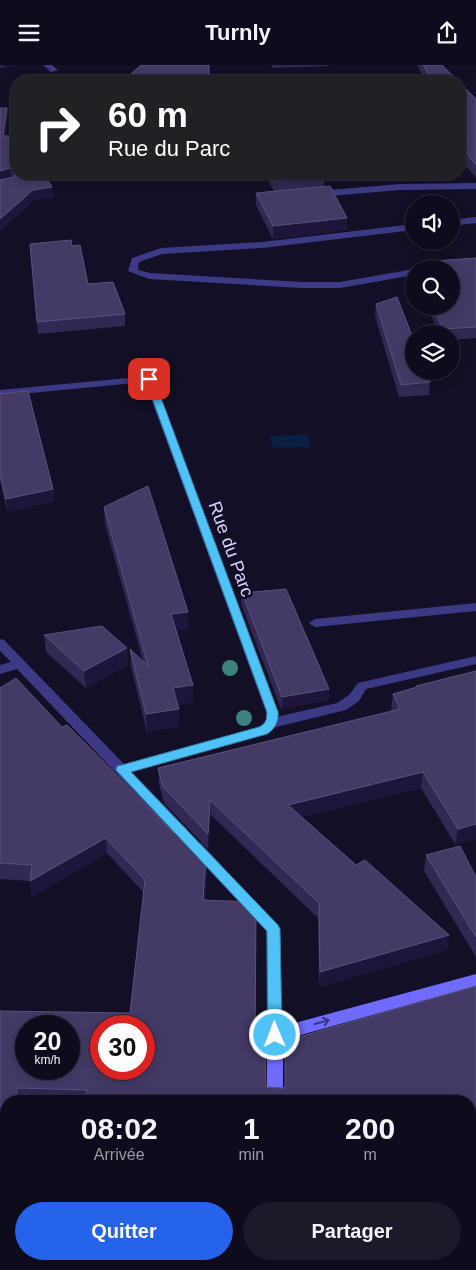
<!DOCTYPE html>
<html lang="fr">
<head>
<meta charset="utf-8">
<style>
  :root { --surface:#0e0b1c; --page:#1c1929; --text:#f1f3f6; --muted:#9b9ba3; --line:#2e2b3b; --accent:#2563eb }
  body { margin:0; font-family:Helvetica,sans-serif; background:var(--page); color:var(--text); height:100vh; display:flex; flex-direction:column; font-size:19px; white-space:nowrap }
  * { box-sizing:border-box; margin:0 }
  p { font-size:16px; color:var(--muted) }
  .icon { flex:none; width:28px; height:28px; fill:none; stroke:currentColor; stroke-width:2; stroke-linecap:round; stroke-linejoin:round }
  .map { position:relative; flex:1; overflow:hidden }
  .drawer { position:absolute; left:0px; top:1030px; width:476px; height:175px; display:flex; flex-direction:column; background:var(--surface); border-radius:20px 20px 0 0; box-shadow:0 2px 12px #0003,0 0 0 1px var(--line) }
  .drawer>* { flex:none }
  .banner { position:absolute; left:10px; top:10px; width:456px; height:105px; border-radius:20px; box-shadow:0 2px 12px #0003,0 0 0 1px var(--line); background:#202124; color:#fff; overflow:hidden }
  .controls { position:absolute; left:405px; top:130px; display:grid; gap:10px }
  .controls a { display:grid; place-items:center; width:55px; height:55px; border-radius:50%; background:var(--surface); box-shadow:0 2px 12px #0003,0 0 0 1px var(--line); font-size:25px }
  .speed { position:absolute; left:15px; top:950px; display:flex; gap:10px; font-size:25px; font-weight:700; text-align:center }
  .speed>* { display:grid; place-content:center; width:65px; height:65px; border-radius:50%; background:var(--surface); box-shadow:0 2px 12px #0003,0 0 0 1px var(--line); line-height:1 }
  .speed small { font-size:12px; font-weight:400 }
  .speed .limit { border:8px solid #d22; background:#fff; color:#111 }
  .pin { position:absolute; display:grid; place-items:center; width:42px; height:42px; color:#fff; margin:-21px; border-radius:10px; box-shadow:0 2px 8px #0006 }
  .me { position:absolute; width:55px; margin:-28px; rotate:359deg; stroke-linejoin:round; filter:drop-shadow(0 0 4px #0008) }
  .turn { display:flex; align-items:center; gap:18px; height:105px; padding:0 15px; font-size:22px }
  .turn .icon { width:65px; height:65px; stroke-width:2.5 }
  .turn b { display:block; font-size:35px; line-height:42px }
  .eta { display:flex; justify-content:space-evenly; align-items:center; height:85px; text-align:center }
  .eta b { font-size:30px; font-weight:600; line-height:35px }
  .primary-button { display:flex; gap:10px; margin-top:auto; padding:10px 15px }
  .primary-button a { flex:1; height:58px; border-radius:30px; background:var(--accent); color:#fff; font-size:20px; font-weight:600; line-height:58px; text-align:center }
  .primary-button a+a { background:var(--page); color:var(--text) }
  header { display:flex; justify-content:space-between; align-items:center; height:65px; padding:0 15px; background:var(--surface); font-size:22px; font-weight:600 }
  .map>svg:first-child { display:block }
  .water { fill:#0a1f44 }
  .lines { fill:none; stroke-linecap:round; stroke-linejoin:round }
  .lane { fill:#3d3a85; fill-rule:evenodd }
  .street { fill:#3d3a85; fill-rule:evenodd }
  .secondary { fill:#6f6bff; fill-rule:evenodd }
  .tree { fill:#3d827b }
  .wall { fill:#312854 }
  .shaded-wall { fill:#1d163a }
  .building { fill:#433a66; stroke:#5a527e; fill-rule:evenodd }
  .oneway { stroke:#38347d }
  .route { fill:#4fc3f7; stroke:#337fa1 }
  .labels { text-anchor:middle; dominant-baseline:central; stroke-width:5; stroke-linejoin:round; paint-order:stroke }
  .street-label { font-size:18px; fill:#d9d4ff; stroke:#130f26 }
</style>
</head>
<body>
<header><svg class="icon" aria-label="menu" viewBox="0 0 24 24"><path d="M4 6h16M4 12h16M4 18h16"/></svg>Turnly<svg class="icon" aria-label="share" viewBox="0 0 24 24"><path d="M12 15V3M7 8l5-5 5 5M5 13v7h14v-7"/></svg></header>
<div class="map">
<svg width="476" height="1205" viewBox="0 0 476 1205">
  <rect width="100%" height="100%" fill="#130f26"/>
  <path class="water" d="M308,369L310,382L272,383L270,371Z"/>
  <g class="lines">
    <path class="lane" d="M476,118V124L400,125L317,132L313,129L317,126L400,119Z
      M476,152V158L451,161V155Z
      M414,159V165L262,183L162,189L139,197L138,205L150,208L302,217H340L414,204V210L340,223H302L149,214L128,206L132,193L161,183L262,177Z
      M476,538V546L315,562L309,558L315,554Z
      M476,591V599L366,624L359,636L346,645L272,663L267,661L266,658L267,655L272,653L337,638L349,630L358,618Z"/>
    <path class="street" d="M43,0H52L58,5L51,7Z
      M149,311L154,314L278,647V658L268,669L132,707L187,764L189,768L187,772L182,773L177,772L17,604L0,609V600L11,597L0,586V574L4,575L124,699L259,662L266,656V647L145,317L0,331V325Z
      M196,777L201,778L280,864L283,970L281,975L275,977L269,975L267,970L266,866L191,786L189,782L191,778Z"/>
    <path class="secondary" d="M476,909V921L283,975V1036H267V970L269,965Z
      M0,1084H6V1100H0Z"/>
  </g>
  <g class="tree">
    <circle cx="230" cy="603" r="8"/>
    <circle cx="244" cy="653" r="8"/>
  </g>
  <path class="wall" d="M0,0H13L4,4L0,2Z
    M271,0H329V1L272,3Z
    M417,0H442L458,16H426Z
    M460,18L476,34V113L460,93Z
    M0,43H7L8,53L5,71H16V109H44L52,122L53,132L34,135L0,166Z
    M265,109H323L324,112V122L347,165L273,174L256,140V128L274,126Z
    M30,179L72,181L88,219L125,249V261L38,269Z
    M476,193V273L451,275V269H439L427,241H451V204H433L434,196Z
    M376,239L430,317L429,330L399,332L375,251Z
    M0,329L53,424L54,436L7,447L0,415Z
    M104,442L188,565L177,566L193,637L178,640L179,661L147,667L131,602L130,584L143,596L105,459Z
    M242,528L329,624L328,635L281,644L241,539Z
    M44,570L127,583L128,600L86,623L46,587Z
    M476,606V774L455,779L421,723L302,752L356,800L449,870L447,885L319,922L318,853L211,750L208,784L164,738L159,719L158,703L391,646L393,629L416,623V621Z
    M0,623L62,662L171,765V753L206,791L207,806L205,835L255,984L266,1022L284,1023L285,1022V976L476,921V1086H472L476,1205L6,1199H470V1036H6V1071H0V946L130,948L144,828L107,788L32,832L30,816L0,814Z
    M426,790L476,812V892L424,806Z"/>
  <path class="shaded-wall" d="M3,0H13L4,4Z
    M7,43L8,53L4,81L3,71Z
    M10,103L12,113L0,116V106Z
    M52,122L53,132L34,135L0,166V154L33,125Z
    M347,153V165L273,174V161Z
    M53,424L54,436L7,447L6,434Z
    M188,547V565L172,567L171,549Z
    M127,583L128,600L86,623L84,606Z
    M193,620V637L174,641L173,623Z
    M329,624L328,635L281,644L282,632Z
    M179,644V661L147,667L146,649Z
    M423,707L421,723L287,756L288,740Z
    M210,735L211,750L208,784V769Z
    M476,759V774L455,779L458,764Z
    M106,773L107,788L32,832L30,816Z
    M206,791L207,806L203,850V835Z
    M449,870L447,885L319,922L320,907Z
    M18,1023L21,1036H16Z"/>
  <path class="building" d="M141,0H209V16H123Z
    M423,0H442L458,16H433Z
    M460,18L476,34V100L460,80V76H467L460,63Z
    M0,43H7L3,71H16V107L10,103L0,106Z
    M16,108L44,109L52,122L33,125L0,154V115L14,112Z
    M272,109H323L324,112L276,116Z
    M330,121L347,153L273,161L256,128Z
    M71,175L72,181L80,180L88,219L113,217L125,249L37,257L30,179Z
    M476,193V262L443,264L433,241H451V204H437L434,196Z
    M397,232L414,276V306H426L430,317L401,320L376,239Z
    M28,326L53,424L6,434L0,410V329Z
    M148,421L188,547L171,549L193,620L173,623L179,644L146,649L130,584L148,601L104,442Z
    M286,524L329,624L282,632L242,528Z
    M102,561L127,583L84,606L44,570Z
    M476,606V759L458,764L423,707L288,740L356,800L365,795L449,870L320,907L319,841H320L319,838L210,735L208,769L163,722L158,703L400,644L393,629L417,622L416,621Z
    M16,613L62,662L67,660L174,768L171,753L206,791L203,835L251,837L256,843L255,984L265,981L266,1022L284,1023L285,1021V976L476,921V1071H472V1090H476V1205H0V1121H5L6,1113V1199H470V1036H86L87,1025L18,1023L16,1036H6V1057L0,1056V946L130,948L145,815L106,773L30,816L32,800L0,798V623ZM26,961H69V1004H26ZM101,961H144V1004H101Z
    M460,781L476,812V872L426,790Z"/>
  <defs><path id="oneway-shaft" d="M-6 0H5M1.5-3L5.5 0L1.5 3" fill="none" stroke-width="1.6" stroke-linecap="round" stroke-linejoin="round" transform="scale(1.25)"/></defs>
  <use class="oneway" href="#oneway-shaft" transform="translate(322 957) rotate(-15)"/>
  <path class="route" d="M149,312L154,314L278,647C279,656 275,664 267,669L131,707L278,860L280,864L282,970L280,974L275,976L270,974L268,970L267,866L116,705L117,701L122,700L259,662C266,659 267,654 267,647L145,314Z"/>
  <g class="labels">
    <g class="street-label">
      <text transform="translate(231 484) rotate(70)">Rue du Parc</text>
    </g>
  </g>
</svg>
<div class="controls">
<a><svg class="icon" aria-label="sound" viewBox="0 0 24 24"><path d="M4 9h4l5-4v14l-5-4H4zM17 9q2 3 0 6"/></svg></a>
<a><svg class="icon" aria-label="search" viewBox="0 0 24 24"><circle cx="10" cy="10" r="6"/><path d="M15 15l6 6"/></svg></a>
<a><svg class="icon" aria-label="layers" viewBox="0 0 24 24"><path d="M12 4l9 5-9 5-9-5zM3 14l9 5 9-5"/></svg></a>
</div>
<div class="speed"><div>20<small>km/h</small></div><div class="limit">30</div></div>
<div class="pin" style="left:149px;top:314px;background:#d93025"><svg class="icon" aria-label="arrive" viewBox="0 0 24 24"><path d="M6 21V4h12l-3 4 3 4H6"/></svg></div>
<svg class="me" style="left:275px;top:970px" viewBox="-20 -20 40 40"><circle r="17" fill="#4fc3f7" stroke="#fff" stroke-width="3"/><path d="M0-11L8 9 0 5-8 9z" fill="#fff"/></svg>
<div class="banner">
<div class="turn"><svg class="icon" aria-label="right" viewBox="0 0 24 24"><path d="M7 20v-9h11M14 6l5 5-5 5"/></svg><div><b>60 m</b>Rue du Parc</div></div>
</div>
<section class="drawer">
<div class="eta">
<div><b>08:02</b><p>Arrivée</p></div>
<div><b>1</b><p>min</p></div>
<div><b>200</b><p>m</p></div>
</div>
<div class="primary-button"><a>Quitter</a><a>Partager</a></div>
</section>
</div>
</body>
</html>
